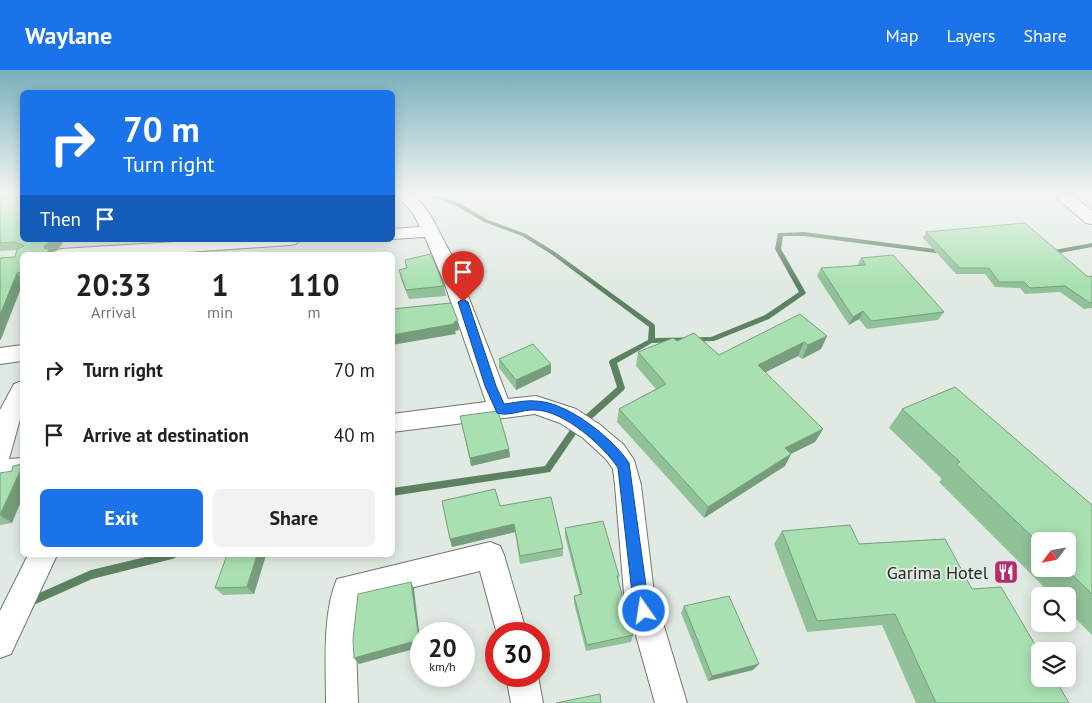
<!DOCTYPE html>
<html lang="en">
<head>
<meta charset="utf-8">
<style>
  :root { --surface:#fff; --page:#f2f2f2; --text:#202124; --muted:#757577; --accent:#1a73e8 }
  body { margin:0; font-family:"PT Sans",sans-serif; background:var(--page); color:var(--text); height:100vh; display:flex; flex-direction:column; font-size:19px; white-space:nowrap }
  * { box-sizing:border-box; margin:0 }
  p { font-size:16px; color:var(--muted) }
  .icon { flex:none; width:28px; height:28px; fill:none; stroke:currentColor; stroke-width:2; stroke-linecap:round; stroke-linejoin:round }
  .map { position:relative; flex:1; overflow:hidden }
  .details { position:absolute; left:20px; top:182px; width:375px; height:305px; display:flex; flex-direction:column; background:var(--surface); border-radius:8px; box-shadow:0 2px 12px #0003 }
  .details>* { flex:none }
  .hud { position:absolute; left:20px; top:20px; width:375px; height:152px; border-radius:8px; box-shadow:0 2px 12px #0003; background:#1a73e8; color:#fff; overflow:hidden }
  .needle { width:32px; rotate:238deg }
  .buttons { position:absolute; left:1031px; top:462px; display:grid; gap:10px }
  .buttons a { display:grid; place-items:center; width:45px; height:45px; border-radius:8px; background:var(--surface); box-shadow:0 2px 12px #0003; font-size:25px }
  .speed { position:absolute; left:410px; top:552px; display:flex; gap:10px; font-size:25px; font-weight:700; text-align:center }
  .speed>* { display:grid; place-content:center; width:65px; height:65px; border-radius:50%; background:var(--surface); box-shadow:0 2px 12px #0003; line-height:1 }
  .speed small { font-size:12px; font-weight:400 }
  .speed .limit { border:8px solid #d22; background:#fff; color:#111 }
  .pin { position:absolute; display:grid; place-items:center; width:42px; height:42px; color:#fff; margin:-51px -21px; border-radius:50% 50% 50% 0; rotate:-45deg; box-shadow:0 0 5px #0007 }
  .pin .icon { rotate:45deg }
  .me { position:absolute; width:55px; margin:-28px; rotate:347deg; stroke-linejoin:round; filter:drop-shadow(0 0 4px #0008) }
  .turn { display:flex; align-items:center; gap:18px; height:105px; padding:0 20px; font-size:22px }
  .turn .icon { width:65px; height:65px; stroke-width:2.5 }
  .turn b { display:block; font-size:35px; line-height:42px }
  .then { display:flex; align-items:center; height:48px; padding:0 20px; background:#0003; gap:10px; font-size:19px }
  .eta { display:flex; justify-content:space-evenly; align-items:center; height:85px; text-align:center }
  .eta b { font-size:30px; font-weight:700; line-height:35px }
  .cta { display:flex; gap:10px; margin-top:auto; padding:10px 20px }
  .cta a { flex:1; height:58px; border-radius:8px; background:var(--accent); color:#fff; font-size:20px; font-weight:700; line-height:58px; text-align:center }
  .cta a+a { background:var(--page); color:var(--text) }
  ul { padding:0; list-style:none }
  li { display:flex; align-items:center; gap:15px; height:65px; padding:0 20px }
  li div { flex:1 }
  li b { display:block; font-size:19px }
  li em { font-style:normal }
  header { display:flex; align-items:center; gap:30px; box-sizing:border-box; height:70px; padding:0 25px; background:var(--accent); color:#fff }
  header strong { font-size:24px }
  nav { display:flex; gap:28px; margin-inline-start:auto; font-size:18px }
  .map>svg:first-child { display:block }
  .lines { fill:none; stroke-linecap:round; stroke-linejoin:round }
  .stream { fill:#5c8262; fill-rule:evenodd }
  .street-casing { stroke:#707770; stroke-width:2 }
  .street { fill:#fff; fill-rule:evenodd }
  .wall { fill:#91c198; fill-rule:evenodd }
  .shaded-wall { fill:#769d7c }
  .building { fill:#a9e0b1; stroke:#769d7c }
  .route { fill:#1a73e8; stroke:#114b97 }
  .labels { text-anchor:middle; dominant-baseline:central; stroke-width:4; stroke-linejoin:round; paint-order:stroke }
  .near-poi-label { font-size:18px; fill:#272a27; stroke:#e1eae2; text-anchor:end }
</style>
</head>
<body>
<header>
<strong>Waylane</strong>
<nav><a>Map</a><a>Layers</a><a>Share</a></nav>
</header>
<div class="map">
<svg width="1092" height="633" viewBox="0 0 1092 633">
  <rect width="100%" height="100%" fill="#e1eae2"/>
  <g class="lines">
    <path class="stream" d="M429,125H437L459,133L488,150L526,164L555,182L654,254L655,256V268L711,267L765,245L799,222L775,179L778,163L804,162L943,180L946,182L943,184L804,166H783L781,179L806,223L805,224L769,249L714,271L652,273L617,293L625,318L624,320L578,361L550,402L392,426V418L545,396L572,357L617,317L609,292L610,290L648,270L649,257L551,184L522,166L484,152L455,135Z
      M1092,173V177L1049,185L1046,183L1049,181Z
      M154,485H177L175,488L172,489L92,509L29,537L26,535L24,532L26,529L91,500Z"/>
    <defs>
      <path id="street" d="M396,125H415L431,146L455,192L508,329L536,326L576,339L599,354L624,375L634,390L641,415L654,523L687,633H655L624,523L615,415L613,399L606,389L583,368L560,353L535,344L392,362V344L486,332L444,212L425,167L392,169V159L420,157L413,143Z
        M1053,125H1072L1092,141V154L1086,153Z
        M208,170H299L296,174L290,175L144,185H52L55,181L61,179Z
        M22,275V291L0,294V278Z
        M22,311V342L9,389L22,388V408L0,412V340L14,314Z
        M490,472L500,476L504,485L527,564H497L480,501L361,530L356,575L358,633H326C326,595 322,544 337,509Z
        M28,485H57L11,584L0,588V541Z
        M506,606H538L543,633H511Z"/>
    </defs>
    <use href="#street" class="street-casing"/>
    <use href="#street" class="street"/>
  </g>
  <path class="wall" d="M0,125L60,177L52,183L22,185V215L1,269L0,270V188L15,187L17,180L0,181Z
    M926,162L1088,207L1092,206V238L1084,239L1060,222L1025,224L1020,218L995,217L985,204H956L923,168Z
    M861,188L944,242L938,250L867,259L859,249L849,255L817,206L821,198L857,196Z
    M405,190L444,216L446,226L409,229L401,209L399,200L406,198Z
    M827,266L821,279L802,289L798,286L765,302L823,359L815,372L791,384L785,396L704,448L617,352L619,339L656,319L636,296L638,282L677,271L719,285Z
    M499,289L551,303L516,320L499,298Z
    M902,339L1092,435V565L1068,541V526H1053L939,412L942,409L889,358ZM1040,471L1068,499H1040Z
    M460,346L509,379L510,387L471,396Z
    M0,403L12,453L0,455Z
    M500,436L563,478V486L520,494L515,462L452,477L450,469Z
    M565,458L619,506L618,512L633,565L631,572L586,581L574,533V526L580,525L565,466Z
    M782,461L859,474L972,519L1069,633H916L882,555L807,562L774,474Z
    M227,485H266L254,524L223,525L215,518Z
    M684,536L753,600L708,611L681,543Z"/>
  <path class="shaded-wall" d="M804,125H819L804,128Z
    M53,170H64L60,177L52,183L54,185H46L44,176Z
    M17,203L22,209V215L1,269L0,270V245Z
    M863,241L859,249L849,255L853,247Z
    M458,251L459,260L455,261L456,264L392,275V265L454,252Z
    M827,266L821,279L802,289L808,275Z
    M804,272L798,286L752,309L758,295Z
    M551,294V303L516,320V310Z
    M823,359L815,372L778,390L785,378Z
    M509,379L510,387L471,396L470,388Z
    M791,384L785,396L704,448L708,437Z
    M22,397V429L12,453L0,445Z
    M514,454L515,462L452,477L450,469Z
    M257,485H266L254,524L247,517Z
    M411,512L414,519L421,577L359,594L354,588Z
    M759,594L753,600L708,611L712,606Z"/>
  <path class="building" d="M0,125H22V170H53L44,176V178L49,179L46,185H22V202L17,203L0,245V188L15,187L17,179L24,176L15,172L0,173Z
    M1025,153L1088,207L1092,206V233H1090L1065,216L1030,218L1024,212H999L989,198H960L926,162Z
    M431,184L444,216L406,220L399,200L407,198L405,190Z
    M893,185L944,242L871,251L863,241L853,247L821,198L866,195L861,188Z
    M451,233L458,251L454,252V254L392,265V239Z
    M800,244L827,266L808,275L804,272L758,295L823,359L785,378L791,384L708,437L619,339L666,314L638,282L673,268L677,271L694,263L719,285Z
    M533,274L551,294L516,310L499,289Z
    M955,317L1092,435V524L1066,499H1068V471H1040V474L956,394L960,392L902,339Z
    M498,341L509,379L470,388L460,346Z
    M22,394V397L0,445V403L12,401L13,396Z
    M495,419L500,436L551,427L563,478L520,486L514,454L450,469L442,431Z
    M603,451L619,506H617L633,565L587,575L574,526L582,524L565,458Z
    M850,455L859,474L945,469L972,519L1001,517L1040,583V609H1055L1069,633H936L895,544L817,551L782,461Z
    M227,485H257L247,517L215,518Z
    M411,512L419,570L354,588L353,569L358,524Z
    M729,526L759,594L712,606L684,536Z
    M600,624L601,633H556Z"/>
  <linearGradient id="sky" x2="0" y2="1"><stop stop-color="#79afbc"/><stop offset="0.58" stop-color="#f2f6f2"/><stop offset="1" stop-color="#f2f6f2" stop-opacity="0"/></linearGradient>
  <rect width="1092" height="214" fill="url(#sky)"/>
  <path class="route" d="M463,229L468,232L496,316L504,334C514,333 525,330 535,331C566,331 613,368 629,393L647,523L652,541L650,547L644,549L639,547L632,523L618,398C604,376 563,340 535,340C523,339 509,347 497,343L485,316L458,232Z"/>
  <defs>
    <symbol id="restaurant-square" viewBox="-11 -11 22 22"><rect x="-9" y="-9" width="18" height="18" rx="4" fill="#b62c69" stroke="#e1eae2"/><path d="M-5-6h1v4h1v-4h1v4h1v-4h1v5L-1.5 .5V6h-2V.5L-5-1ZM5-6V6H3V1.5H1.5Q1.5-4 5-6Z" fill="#fff"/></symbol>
  </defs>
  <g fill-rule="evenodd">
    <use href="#restaurant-square" x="992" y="488" width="28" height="28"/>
  </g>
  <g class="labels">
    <g class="near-poi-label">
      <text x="988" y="502">Garima Hotel</text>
    </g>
  </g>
</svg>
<div class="buttons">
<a><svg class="needle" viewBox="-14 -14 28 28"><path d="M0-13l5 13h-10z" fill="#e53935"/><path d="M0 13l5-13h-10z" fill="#757577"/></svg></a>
<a><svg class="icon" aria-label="search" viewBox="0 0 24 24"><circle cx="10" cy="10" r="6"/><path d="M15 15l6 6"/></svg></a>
<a><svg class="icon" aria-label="layers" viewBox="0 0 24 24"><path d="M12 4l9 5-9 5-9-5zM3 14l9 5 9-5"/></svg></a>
</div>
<div class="speed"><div>20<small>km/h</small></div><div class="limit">30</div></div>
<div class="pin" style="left:463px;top:232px;background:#d93025"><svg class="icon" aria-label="arrive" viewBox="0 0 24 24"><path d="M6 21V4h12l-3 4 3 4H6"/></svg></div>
<svg class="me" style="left:644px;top:541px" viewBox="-20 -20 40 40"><circle r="17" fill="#1a73e8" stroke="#fff" stroke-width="3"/><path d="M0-11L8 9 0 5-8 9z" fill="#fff"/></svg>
<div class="hud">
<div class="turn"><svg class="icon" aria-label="right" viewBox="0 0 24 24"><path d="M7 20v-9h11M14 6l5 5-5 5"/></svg><div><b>70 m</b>Turn right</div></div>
<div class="then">Then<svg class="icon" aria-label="arrive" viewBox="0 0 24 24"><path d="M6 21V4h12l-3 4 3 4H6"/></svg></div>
</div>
<section class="details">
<div class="eta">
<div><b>20:33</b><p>Arrival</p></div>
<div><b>1</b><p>min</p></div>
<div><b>110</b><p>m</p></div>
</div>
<ul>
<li><svg class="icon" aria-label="right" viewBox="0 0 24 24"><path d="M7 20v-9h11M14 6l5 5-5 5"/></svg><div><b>Turn right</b></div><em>70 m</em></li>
<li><svg class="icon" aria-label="arrive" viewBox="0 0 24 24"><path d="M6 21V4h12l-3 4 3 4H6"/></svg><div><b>Arrive at destination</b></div><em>40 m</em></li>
</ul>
<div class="cta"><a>Exit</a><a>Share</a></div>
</section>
</div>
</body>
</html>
